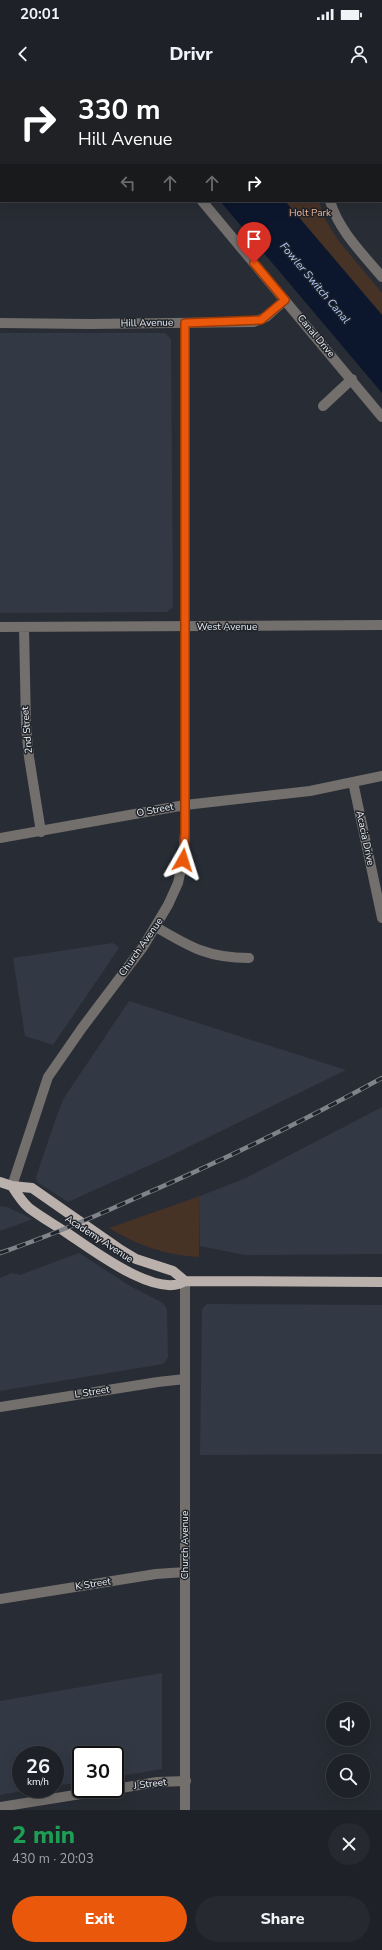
<!DOCTYPE html>
<html lang="en">
<head>
<meta charset="utf-8">
<style>
  :root { --surface:#1e2127; --page:#26292f; --text:#f1f3f6; --muted:#a1a3a7; --line:#3c3e44; --accent:#ea580c }
  body { margin:0; font-family:"Nunito Sans",sans-serif; background:var(--page); color:var(--text); height:100vh; display:flex; flex-direction:column; font-size:15px; white-space:nowrap }
  * { box-sizing:border-box; margin:0 }
  p { font-size:13px; color:var(--muted) }
  .icon { flex:none; width:22px; height:22px; fill:none; stroke:currentColor; stroke-width:2; stroke-linecap:round; stroke-linejoin:round }
  .map { position:relative; height:1730px; overflow:hidden }
  .side { display:flex; flex-direction:column; background:var(--surface); flex:1 }
  .side>* { flex:none }
  .top-card { position:absolute; left:0px; top:0px; width:382px; height:122px; box-shadow:0 4px 16px #0002,0 0 0 1px var(--line); background:#202124; color:#fff; overflow:hidden }
  .controls { position:absolute; left:326px; top:1622px; display:grid; gap:8px }
  .controls a { display:grid; place-items:center; width:44px; height:44px; border-radius:50%; background:var(--surface); box-shadow:0 4px 16px #0002,0 0 0 1px var(--line); font-size:20px }
  .speed { position:absolute; left:12px; top:1666px; display:flex; gap:8px; font-size:20px; font-weight:700; text-align:center }
  .speed>* { display:grid; place-content:center; width:52px; height:52px; border-radius:50%; background:var(--surface); box-shadow:0 4px 16px #0002,0 0 0 1px var(--line); line-height:1 }
  .speed small { font-size:10px; font-weight:400 }
  .speed .limit { border:2px solid #111; border-radius:6px; background:#fff; color:#111 }
  .pin { position:absolute; display:grid; place-items:center; width:34px; height:34px; color:#fff; margin:-41px -17px; border-radius:50% 50% 50% 0; rotate:-45deg; box-shadow:0 0 4px #0007 }
  .pin .icon { rotate:45deg }
  .me { position:absolute; width:44px; margin:-22px; rotate:6deg; stroke-linejoin:round; filter:drop-shadow(0 0 3px #0008) }
  .turn { display:flex; align-items:center; gap:14px; height:84px; padding:0 12px; font-size:18px }
  .turn .icon { width:52px; height:52px; stroke-width:2.5 }
  .turn b { display:block; font-size:28px; line-height:34px }
  .lanes { display:flex; align-items:center; height:38px; padding:0 12px; background:#0003; justify-content:center; gap:20px; direction:ltr }
  .lanes .off { opacity:.35 }
  .round { display:grid; place-items:center; flex:none; width:42px; height:42px; border-radius:21px; background:var(--page) }
  .summary { display:flex; align-items:center; justify-content:space-between; height:68px; padding:0 12px }
  h1 { font-size:24px; font-weight:800; line-height:30px; color:#1e9e55 }
  .primary-button { display:flex; gap:8px; margin-top:auto; padding:8px 12px }
  .primary-button a { flex:1; height:46px; border-radius:24px; background:var(--accent); color:#fff; font-size:16px; font-weight:800; line-height:46px; text-align:center }
  .primary-button a+a { background:var(--page); color:var(--text) }
  .status { display:flex; justify-content:space-between; align-items:center; height:28px; padding:0 20px; background:var(--surface); direction:ltr }
  .status svg { height:11px; fill:currentColor }
  header { display:flex; justify-content:space-between; align-items:center; height:52px; padding:0 12px; background:var(--surface); font-size:18px; font-weight:800 }
  .map>svg:first-child { display:block }
  .built { fill:#323945 }
  .green { fill:#473226 }
  .water { fill:#0c172e }
  .lines { fill:none; stroke-linecap:round; stroke-linejoin:round }
  .street { stroke:#736f6d; stroke-width:10 }
  .primary { stroke:#bab1ad; stroke-width:10 }
  .rail-casing { stroke:#80848a; stroke-width:4.5 }
  .rail { stroke:#1f232a; stroke-width:3; stroke-dasharray:9; stroke-linecap:butt }
  .route-casing { stroke:#983908; stroke-width:10 }
  .route { stroke:#ea580c; stroke-width:7 }
  .labels { text-anchor:middle; dominant-baseline:central; stroke-width:3; stroke-linejoin:round; paint-order:stroke }
  .park-label { font-size:10px; fill:#f4bb9c; stroke:#1f232a }
  .street-label { font-size:10px; fill:#ebeef2; stroke:#1f232a }
  .water-label { font-size:11px; font-style:italic; fill:#b0cbfe; stroke:#1f232a }
</style>
</head>
<body>
<div class="status"><b>20:01</b><svg viewBox="0 0 49 12"><path d="M0 12V9h3v3zM5 12V6h3v6zM10 12V3h3v9zM15 12V0h3v12zM26 1h20v11H26zM47 4h2v5h-2z"/></svg></div>
<header><svg class="icon" aria-label="back" viewBox="0 0 24 24"><path d="M15 5l-7 7 7 7"/></svg>Drivr<svg class="icon" aria-label="person" viewBox="0 0 24 24"><circle cx="12" cy="8" r="4"/><path d="M4 21q1-7 8-7t8 7"/></svg></header>
<div class="map">
<svg width="382" height="1730" viewBox="0 0 382 1730">
  <rect width="100%" height="100%" fill="#282c34"/>
  <path class="built" d="M0,253H165L171,259L173,527L167,532L0,533Z
    M113,863L119,868L53,965L25,956L13,878Z
    M129,921L346,990L170,1076L68,1122L37,1102L36,1097L57,1035L64,1018Z
    M382,1027V1174L245,1175L200,1166V1116L246,1098Z
    M0,1126L7,1127L33,1139L0,1151Z
    M79,1173L130,1206L163,1223L167,1229L168,1278L163,1284L0,1311V1198L12,1193L20,1195Z
    M207,1224L382,1225V1374L200,1375L202,1229Z
    M162,1593V1689L115,1697V1675H81V1703L55,1705V1675H21V1709H33L0,1715V1621Z"/>
  <path class="green" d="M183,0H330L184,1Z
    M285,121H319L325,139L338,160L382,213V235Z
    M200,1116L199,1177C166,1175 138,1166 109,1148Z"/>
  <path class="water" d="M118,0H183L184,1H119Z
    M220,121H285L382,235V313Z"/>
  <g class="lines">
    <path class="street" d="M102,0L103,1
      M341,0V1
      M0,91H1
      M202,121L382,337
      M330,121C339,151 362,173 382,197
      M0,243L89,244L254,242L266,237L285,220
      M323,326L352,299
      M0,547L382,545
      M24,547L26,646L29,677L41,752
      M353,702L382,838
      M0,758L185,725L310,711L382,696
      M156,847C190,867 208,878 249,878
      M12,1106L48,997L82,948L143,867L168,825L178,803L183,780L185,753V243
      M185,1201V1730
      M0,1327L158,1302L185,1299
      M0,1519L156,1494L185,1492
      M115,1709L157,1702L186,1701
      M0,1727L112,1709"/>
    <path class="primary" d="M0,1102L12,1106L32,1108L121,1170L136,1179L173,1191L185,1201L382,1202
      M12,1106C17,1114 22,1122 29,1128C41,1137 55,1145 67,1153C91,1169 158,1220 185,1201"/>
    <defs>
      <path id="rail" d="M0,1173C44,1158 87,1140 129,1121C215,1084 300,1043 382,998"/>
    </defs>
    <use href="#rail" class="rail-casing"/>
    <use href="#rail" class="rail"/>
  </g>
  <g class="lines">
    <defs>
      <path id="route" d="M183,780L185,753V243L261,240L285,220L254,183"/>
    </defs>
    <use href="#route" class="route-casing"/>
    <use href="#route" class="route"/>
  </g>
  <g class="labels">
    <g class="park-label">
      <text x="310" y="133">Holt Park</text>
    </g>
    <g class="street-label">
      <text transform="translate(147 243) rotate(-1)">Hill Avenue</text>
      <text transform="translate(316 256) rotate(50)">Canal Drive</text>
      <text x="227" y="547">West Avenue</text>
      <text transform="translate(27 650) rotate(-95)">2nd Street</text>
      <text transform="translate(155 730) rotate(-11)">O Street</text>
      <text transform="translate(365 758) rotate(78)">Acacia Drive</text>
      <text transform="translate(141 867) rotate(-55)">Church Avenue</text>
      <text transform="translate(99 1159) rotate(33)">Academy Avenue</text>
      <text transform="translate(92 1312) rotate(-9)">L Street</text>
      <text transform="translate(185 1465) rotate(-90)">Church Avenue</text>
      <text transform="translate(93 1504) rotate(-9)">K Street</text>
      <text transform="translate(150 1704) rotate(-7)">J Street</text>
    </g>
    <g class="water-label">
      <text transform="translate(315 203) rotate(50)">Fowler Switch Canal</text>
    </g>
  </g>
</svg>
<div class="controls">
<a><svg class="icon" aria-label="sound" viewBox="0 0 24 24"><path d="M4 9h4l5-4v14l-5-4H4zM17 9q2 3 0 6"/></svg></a>
<a><svg class="icon" aria-label="search" viewBox="0 0 24 24"><circle cx="10" cy="10" r="6"/><path d="M15 15l6 6"/></svg></a>
</div>
<div class="speed"><div>26<small>km/h</small></div><div class="limit">30</div></div>
<div class="pin" style="left:254px;top:183px;background:#d93025"><svg class="icon" aria-label="arrive" viewBox="0 0 24 24"><path d="M6 21V4h12l-3 4 3 4H6"/></svg></div>
<svg class="me" style="left:183px;top:780px" viewBox="-20 -20 40 40"><path d="M0-17L14 15 0 8-14 15z" fill="#ea580c" stroke="#fff" stroke-width="4"/></svg>
<div class="top-card">
<div class="turn"><svg class="icon" aria-label="right" viewBox="0 0 24 24"><path d="M7 20v-9h11M14 6l5 5-5 5"/></svg><div><b>330 m</b>Hill Avenue</div></div>
<div class="lanes"><svg class="icon off" aria-label="left" viewBox="0 0 24 24"><path d="M17 20v-9H6M10 6l-5 5 5 5"/></svg><svg class="icon off" aria-label="ahead" viewBox="0 0 24 24"><path d="M12 20V5M6 11l6-6 6 6"/></svg><svg class="icon off" aria-label="ahead" viewBox="0 0 24 24"><path d="M12 20V5M6 11l6-6 6 6"/></svg><svg class="icon" aria-label="right" viewBox="0 0 24 24"><path d="M7 20v-9h11M14 6l5 5-5 5"/></svg></div>
</div>
</div>
<section class="side">
<div class="summary"><div><h1>2 min</h1><p>430 m · 20:03</p></div><a class="round"><svg class="icon" aria-label="close" viewBox="0 0 24 24"><path d="M6 6l12 12M18 6L6 18"/></svg></a></div>
<div class="primary-button"><a>Exit</a><a>Share</a></div>
</section>
</body>
</html>
